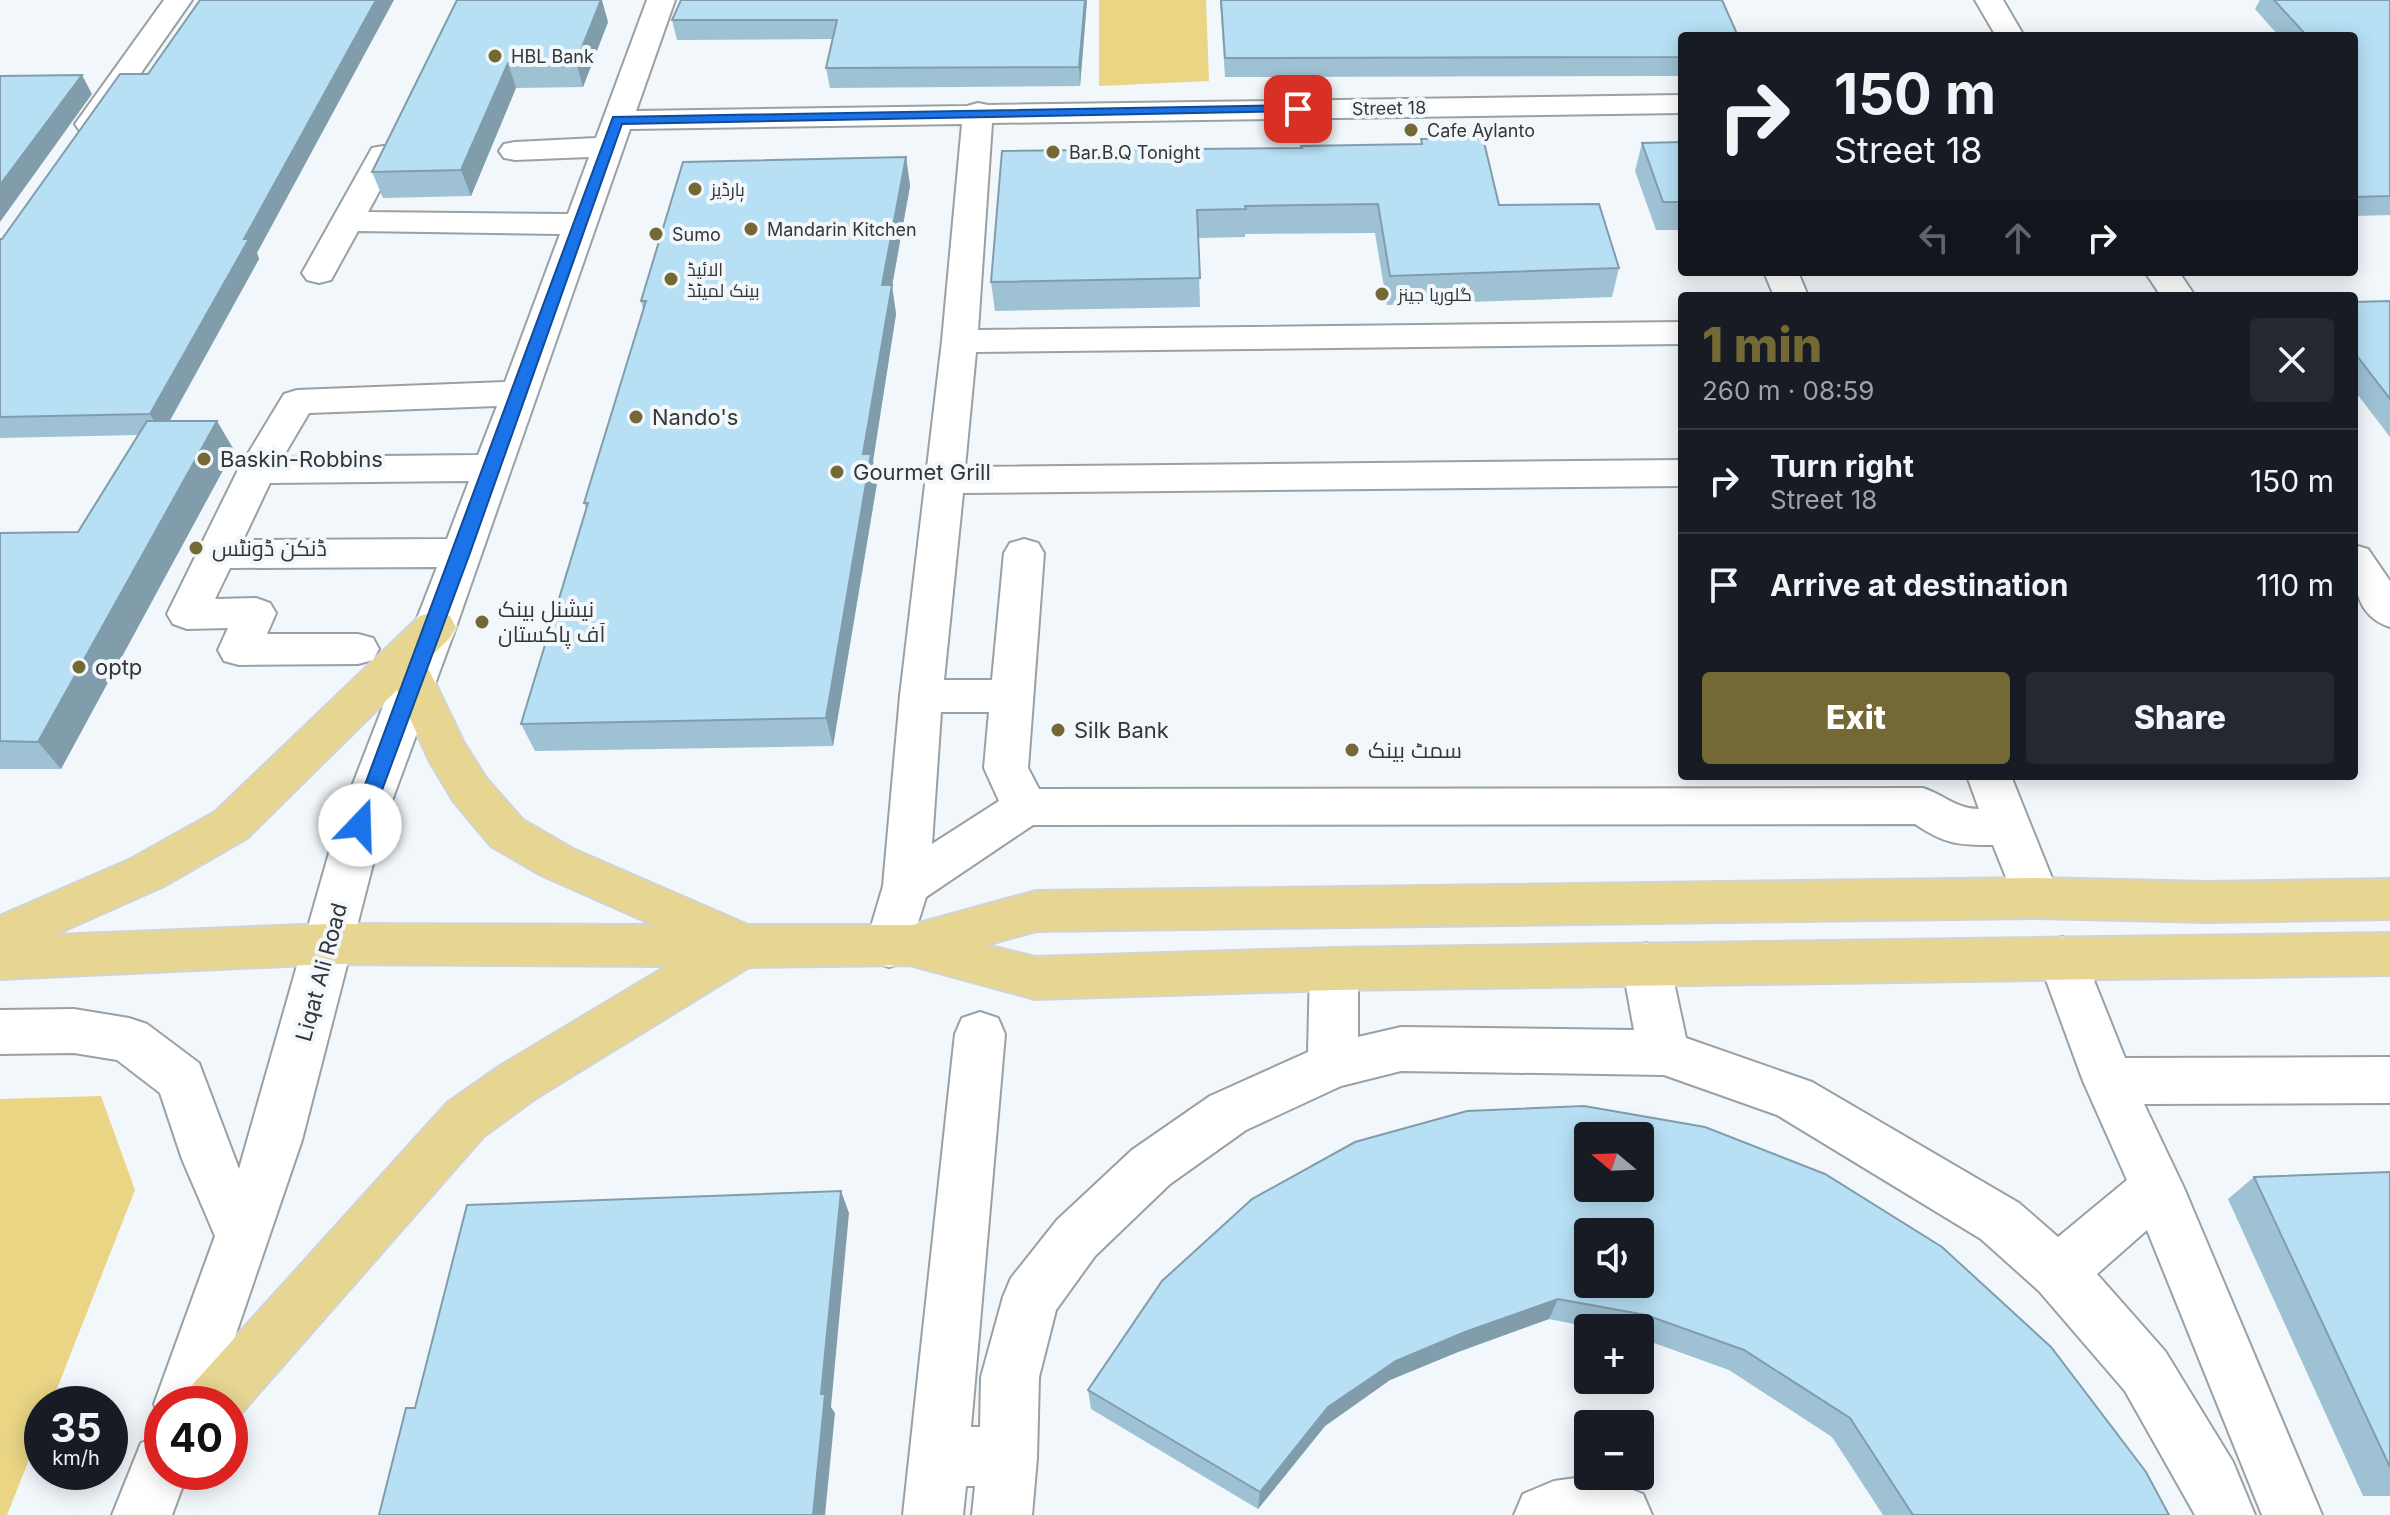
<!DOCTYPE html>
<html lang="en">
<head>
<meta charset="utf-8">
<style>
  :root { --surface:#171b24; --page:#242831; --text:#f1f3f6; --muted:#9ea1a6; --line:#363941; --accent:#746835 }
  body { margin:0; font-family:Inter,Cairo,sans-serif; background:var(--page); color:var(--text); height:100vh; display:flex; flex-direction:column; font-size:30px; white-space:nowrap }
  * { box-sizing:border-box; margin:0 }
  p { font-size:26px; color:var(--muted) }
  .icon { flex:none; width:44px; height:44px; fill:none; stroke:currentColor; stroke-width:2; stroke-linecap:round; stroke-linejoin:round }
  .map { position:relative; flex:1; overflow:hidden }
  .panel { position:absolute; left:1678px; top:292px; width:680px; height:488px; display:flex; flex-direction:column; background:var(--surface); border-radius:8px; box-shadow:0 4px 20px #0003 }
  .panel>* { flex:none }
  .top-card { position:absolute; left:1678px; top:32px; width:680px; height:244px; border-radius:8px; box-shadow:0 4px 20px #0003; background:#171b24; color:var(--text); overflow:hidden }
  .needle { width:52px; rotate:289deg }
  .tools { position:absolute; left:1574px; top:1122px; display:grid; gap:16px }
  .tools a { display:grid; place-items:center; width:80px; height:80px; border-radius:8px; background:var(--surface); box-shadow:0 4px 20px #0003; font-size:40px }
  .speed { position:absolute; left:24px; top:1386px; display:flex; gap:16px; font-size:40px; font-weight:700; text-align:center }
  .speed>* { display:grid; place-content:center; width:104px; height:104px; border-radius:50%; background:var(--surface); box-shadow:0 4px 20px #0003; line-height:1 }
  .speed small { font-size:20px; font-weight:400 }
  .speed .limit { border:12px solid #d22; background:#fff; color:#111 }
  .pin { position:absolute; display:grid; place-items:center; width:68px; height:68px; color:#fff; margin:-34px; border-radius:16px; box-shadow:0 4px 12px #0006 }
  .me { position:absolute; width:88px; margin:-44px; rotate:21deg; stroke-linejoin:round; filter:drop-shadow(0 0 6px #0008) }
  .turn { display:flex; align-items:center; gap:28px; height:168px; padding:0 24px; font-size:36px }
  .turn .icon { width:104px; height:104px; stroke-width:2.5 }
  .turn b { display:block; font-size:56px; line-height:68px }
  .lanes { display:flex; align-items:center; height:76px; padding:0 24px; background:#0003; justify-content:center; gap:40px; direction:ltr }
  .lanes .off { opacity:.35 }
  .round { display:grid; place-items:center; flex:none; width:84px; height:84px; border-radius:8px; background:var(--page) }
  .head { display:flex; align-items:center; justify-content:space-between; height:136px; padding:0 24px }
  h1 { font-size:48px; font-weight:800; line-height:60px; color:var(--accent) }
  .action { display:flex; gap:16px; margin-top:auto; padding:16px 24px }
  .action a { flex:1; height:92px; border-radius:8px; background:var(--accent); color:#fff; font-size:32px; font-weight:800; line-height:92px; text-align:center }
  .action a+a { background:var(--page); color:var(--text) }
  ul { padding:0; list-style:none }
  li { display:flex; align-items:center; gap:24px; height:104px; padding:0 24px; border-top:2px solid var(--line) }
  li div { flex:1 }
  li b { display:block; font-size:30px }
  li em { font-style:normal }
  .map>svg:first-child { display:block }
  .green { fill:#e9d584 }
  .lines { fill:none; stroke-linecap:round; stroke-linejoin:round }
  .minor-casing { stroke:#9aa0a3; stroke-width:4 }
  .major-casing { stroke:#d2d3d3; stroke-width:4 }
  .minor { fill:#fff; fill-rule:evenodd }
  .major { fill:#e6d692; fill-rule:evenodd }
  .wall { fill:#9ec1d3 }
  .shaded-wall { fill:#819dac }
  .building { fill:#b8e0f5; stroke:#819dac; stroke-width:2; fill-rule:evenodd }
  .route { fill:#1a73e8; stroke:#114b97; stroke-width:2 }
  .poi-dot { fill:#746835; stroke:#f1f7fb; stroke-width:3 }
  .labels { text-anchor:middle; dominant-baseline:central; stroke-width:8; stroke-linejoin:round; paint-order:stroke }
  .far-poi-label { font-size:18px; fill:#343638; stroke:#f1f7fb; text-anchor:start }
  .far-street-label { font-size:18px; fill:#343638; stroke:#f1f7fb }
  .poi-label { font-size:22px; fill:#343638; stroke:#f1f7fb; text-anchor:start }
  .street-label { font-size:22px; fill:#343638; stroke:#f1f7fb }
</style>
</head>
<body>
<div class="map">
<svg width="2390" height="1515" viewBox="0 0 2390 1515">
  <rect width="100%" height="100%" fill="#f1f7fb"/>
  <path class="green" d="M1099,0H1206L1209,81L1099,86Z
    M101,1096L135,1190L51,1404H42V1427L7,1515H0V1099Z"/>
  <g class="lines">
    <defs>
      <path id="minor" d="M164,0H192L101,130L90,133L79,130L75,124Z
        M647,0H675L636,111L967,106L978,103L988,105L1682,95V113L992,123L978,330L1682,322V344L976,352L965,467L1682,460V486L963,493L944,680H992L1004,553L1010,543L1024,539L1038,543L1044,553L1028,768L1039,789L1923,788C1944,795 1957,809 1979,809L1967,776H2011L2060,898L2054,912L2037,918L2020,912L1993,845C1957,845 1945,844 1915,824L1033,825L926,897L906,961L889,967L872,961L865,947L883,886L900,696L942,341L962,124L630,129L456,627L383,825L302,1140L212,1404H162V1423L154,1404L215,1236L182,1159L160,1093L117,1060L74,1053L0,1054V1010L74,1009L129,1018L147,1024L199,1063L239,1169L337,825L437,567L230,568L215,599L256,598L270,603L276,613L267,634H358L373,638L379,649L373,660L358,664L239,665L224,661L218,650L228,628L187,629L173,624L167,614L238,470L284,394L297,390L505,382L560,234L358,231L331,280L319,283L307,280L302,273L372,148L383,146L394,148L399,155L368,212L568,214L589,157L515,160L504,158L499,151L504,144L515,142L596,138ZM497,406L478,455L283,457L309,413ZM469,481L447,539L243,540L270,483ZM941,712H989L984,768L999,801L932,844Z
        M1975,0H2003L2024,36H1996Z
        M1764,272H1798L1808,296H1774Z
        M2145,272H2179L2195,296H2161Z
        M2354,545L2368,549L2390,581V627C2352,615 2354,578 2354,545Z
        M2062,937L2079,943L2125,1058L2390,1057V1103L2144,1104L2184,1188L2322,1515H2262L2147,1230L2097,1274L2165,1351L2233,1462L2255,1515H2195L2125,1391L2039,1291L1981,1239L1777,1115L1664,1075L1401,1071L1341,1086L1246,1130L1170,1184L1095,1256L1056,1310L1039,1377L1037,1458L1032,1515H972L975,1486H966L963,1515H903L955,1034L962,1018L980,1012L998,1018L1005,1034L971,1427H980L981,1377L1003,1297L1011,1278L1057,1220L1132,1150L1210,1096L1308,1052L1310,969L1317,954L1334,948L1351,954L1358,969V1037L1401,1027L1634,1030L1622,964L1629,949L1646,943L1663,949L1670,964L1686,1038L1812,1082L2019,1203L2058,1237L2127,1180L2083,1081L2038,958L2045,943Z
        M162,1434V1472H188L172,1515H112L141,1443Z
        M1583,1477L1612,1482L1643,1494L1652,1515H1514L1523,1494L1554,1481Z"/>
      <path id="major" d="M435,612L450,616L456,627L450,638L420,667L429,670L464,743L486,778L523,820L573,849L748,925H912L1036,891L2037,878L2208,882L2390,879V919L2208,922L2037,918L1036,931L986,945L1035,957L1334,948L2390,933V975L1334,990L1035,999L910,965L749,967L536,1098L483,1137L230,1426V1404H184L193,1384L447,1103L500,1066L667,966L329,964L0,979V916L131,859L215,812L420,616ZM397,690L430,762L454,802L491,846L541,875L654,925L329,924L54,935L164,886L247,838Z"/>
    </defs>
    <use href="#minor" class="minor-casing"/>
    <use href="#major" class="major-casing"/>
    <use href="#minor" class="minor"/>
    <use href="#major" class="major"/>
  </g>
  <path class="wall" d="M457,0L608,22L583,87L516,88L471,196L383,198L372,172Z
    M1087,0L1080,86L830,88L826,68L833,39L677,40L672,20Z
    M1220,0H1722L1682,36V76L1225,77Z
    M2260,0H2390V215L2354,216V36H2279L2255,9Z
    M1421,139L1499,205L1619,268L1612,297L1387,305L1375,233L1245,234V237L1198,238L1200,307L995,311L991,282L1301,148L1421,144Z
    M1682,142V230H1656L1635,171L1642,143Z
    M906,157L910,186L892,286L896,314L873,461L877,483L833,746L535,751L521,724L586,508L584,503L643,309L641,301Z
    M0,239L257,253L259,259L170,421L234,450L61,769H0V533L78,532L138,435L0,438Z
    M2390,301V437L2354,390V302Z
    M1355,1142L2169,1515H1883L1832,1437L1729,1370L1640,1338V1328H1594L1549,1319L1458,1352L1390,1380L1325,1426L1258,1509L1091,1409L1088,1390Z
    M2390,1172V1496H2363L2228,1199L2254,1177Z"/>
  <path class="shaded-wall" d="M376,0H394L257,253L259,259L162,434L150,414L244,239Z
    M601,0H602L608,22L583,87L576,62Z
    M1085,0H1087L1080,86L1079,67Z
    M508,63L516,88L471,196L461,170Z
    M82,75L92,94L0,222V185Z
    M906,157L910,186L892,286L896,314L873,461L877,483L833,746L826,718L882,285Z
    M217,421L234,450L61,769L38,742Z
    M841,1191L849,1213L831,1407L835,1413L825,1515H813L821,1394Z
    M1558,1299L1549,1319L1458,1352L1390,1380L1325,1426L1258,1509L1260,1492L1328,1407L1396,1361L1465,1332Z"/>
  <path class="building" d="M200,0H376L244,239H249L150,414L0,417V239H2L120,74H148Z
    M457,0H601L576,62L508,63L461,170L372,172Z
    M681,0H1085L1079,67L826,68L837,20H672Z
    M1221,0H1722L1738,36H1682V57L1225,58Z
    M2274,0H2390V196L2354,197V36H2307Z
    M82,75L0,185V76Z
    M1483,138L1499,205L1599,204L1619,268L1390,276L1378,204L1245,206L1246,209L1197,210L1200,278L991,282L1002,151L1302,148L1301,146L1422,144L1421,139Z
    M1682,142V202H1663L1642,143Z
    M906,157L882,285H892L863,454H871L826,718L521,724L588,503H584L646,301H641L683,162Z
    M2390,301V399L2354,352V302Z
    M147,421H217L38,742L0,741V533L78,532Z
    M1584,1106L1705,1127L1825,1174L1942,1247L2051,1347L2146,1472L2169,1515H1913L1850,1418L1744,1350L1646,1315L1558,1299L1465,1332L1396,1361L1328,1407L1260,1492L1088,1390L1162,1281L1252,1199L1355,1142L1467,1111ZM1588,1136H1640V1188H1588ZM1588,1232H1640V1284H1588Z
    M2390,1172V1467L2254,1177Z
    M841,1191L821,1394H825L813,1515H379L406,1408H415L467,1205Z"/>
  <path class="route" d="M1298,105L1303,106V111L622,124L470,553L369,825L366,830H353L350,825L613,117Z"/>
  <g class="poi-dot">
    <circle cx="495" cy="56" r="8"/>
    <circle cx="1411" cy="130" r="8"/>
    <circle cx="1053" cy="152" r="8"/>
    <circle cx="695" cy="189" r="8"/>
    <circle cx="751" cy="229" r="8"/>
    <circle cx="656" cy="234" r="8"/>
    <circle cx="671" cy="279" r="8"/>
    <circle cx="1382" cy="294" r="8"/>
    <circle cx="636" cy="417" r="8"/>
    <circle cx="204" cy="459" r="8"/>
    <circle cx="837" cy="472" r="8"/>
    <circle cx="196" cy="548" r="8"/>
    <circle cx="482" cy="622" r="8"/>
    <circle cx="79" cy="667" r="8"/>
    <circle cx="1058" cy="730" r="8"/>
    <circle cx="1352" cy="750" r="8"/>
  </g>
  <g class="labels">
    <g class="far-poi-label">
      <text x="511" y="56">HBL Bank</text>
      <text x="1427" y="130">Cafe Aylanto</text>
      <text x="1069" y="152">Bar.B.Q Tonight</text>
      <text x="711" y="189">ہارڈیز</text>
      <text x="767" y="229">Mandarin Kitchen</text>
      <text x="672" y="234">Sumo</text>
      <text x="687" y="269">الائیڈ<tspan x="687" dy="21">بینک لمیٹڈ</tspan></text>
      <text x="1398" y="294">گلوریا جینز</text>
    </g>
    <g class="far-street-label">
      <text transform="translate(1389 108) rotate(-1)">Street 18</text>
    </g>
    <g class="poi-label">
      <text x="652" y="417">Nando's</text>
      <text x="220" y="459">Baskin-Robbins</text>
      <text x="853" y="472">Gourmet Grill</text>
      <text x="212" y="548">ڈنکن ڈونٹس</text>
      <text x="498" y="609">نیشنل بینک<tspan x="498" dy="25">آف پاکستان</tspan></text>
      <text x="95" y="667">optp</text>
      <text x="1074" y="730">Silk Bank</text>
      <text x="1368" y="750">سمٹ بینک</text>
    </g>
    <g class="street-label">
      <text transform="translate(321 972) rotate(-75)">Liqat Ali Road</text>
    </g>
  </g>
</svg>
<div class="tools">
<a><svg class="needle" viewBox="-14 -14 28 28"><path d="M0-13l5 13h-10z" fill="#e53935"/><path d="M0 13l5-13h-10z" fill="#9ea1a6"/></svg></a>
<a><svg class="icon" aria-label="sound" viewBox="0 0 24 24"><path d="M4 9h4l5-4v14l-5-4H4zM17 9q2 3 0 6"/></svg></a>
<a>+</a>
<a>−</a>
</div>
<div class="speed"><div>35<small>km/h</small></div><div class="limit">40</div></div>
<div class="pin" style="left:1298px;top:109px;background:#d93025"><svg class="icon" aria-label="arrive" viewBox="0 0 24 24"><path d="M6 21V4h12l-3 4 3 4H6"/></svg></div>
<svg class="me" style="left:360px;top:825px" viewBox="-20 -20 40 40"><circle r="19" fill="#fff"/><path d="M0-13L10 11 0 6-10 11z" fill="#1a73e8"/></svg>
<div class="top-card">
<div class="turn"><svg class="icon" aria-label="right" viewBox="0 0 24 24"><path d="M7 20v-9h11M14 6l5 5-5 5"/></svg><div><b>150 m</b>Street 18</div></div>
<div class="lanes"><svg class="icon off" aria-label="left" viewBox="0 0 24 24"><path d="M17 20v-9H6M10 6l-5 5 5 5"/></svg><svg class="icon off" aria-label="ahead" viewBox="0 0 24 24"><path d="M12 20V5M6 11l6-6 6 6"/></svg><svg class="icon" aria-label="right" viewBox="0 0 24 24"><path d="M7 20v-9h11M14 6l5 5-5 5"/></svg></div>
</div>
<section class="panel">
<div class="head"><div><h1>1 min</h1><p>260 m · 08:59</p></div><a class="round"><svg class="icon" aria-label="close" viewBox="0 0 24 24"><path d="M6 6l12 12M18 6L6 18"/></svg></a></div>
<ul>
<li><svg class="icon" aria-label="right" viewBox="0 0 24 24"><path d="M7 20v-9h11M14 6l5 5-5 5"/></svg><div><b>Turn right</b><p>Street 18</p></div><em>150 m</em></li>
<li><svg class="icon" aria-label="arrive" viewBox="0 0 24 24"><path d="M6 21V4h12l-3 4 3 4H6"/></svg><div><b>Arrive at destination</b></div><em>110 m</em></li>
</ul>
<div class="action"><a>Exit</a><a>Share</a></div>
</section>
</div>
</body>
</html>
